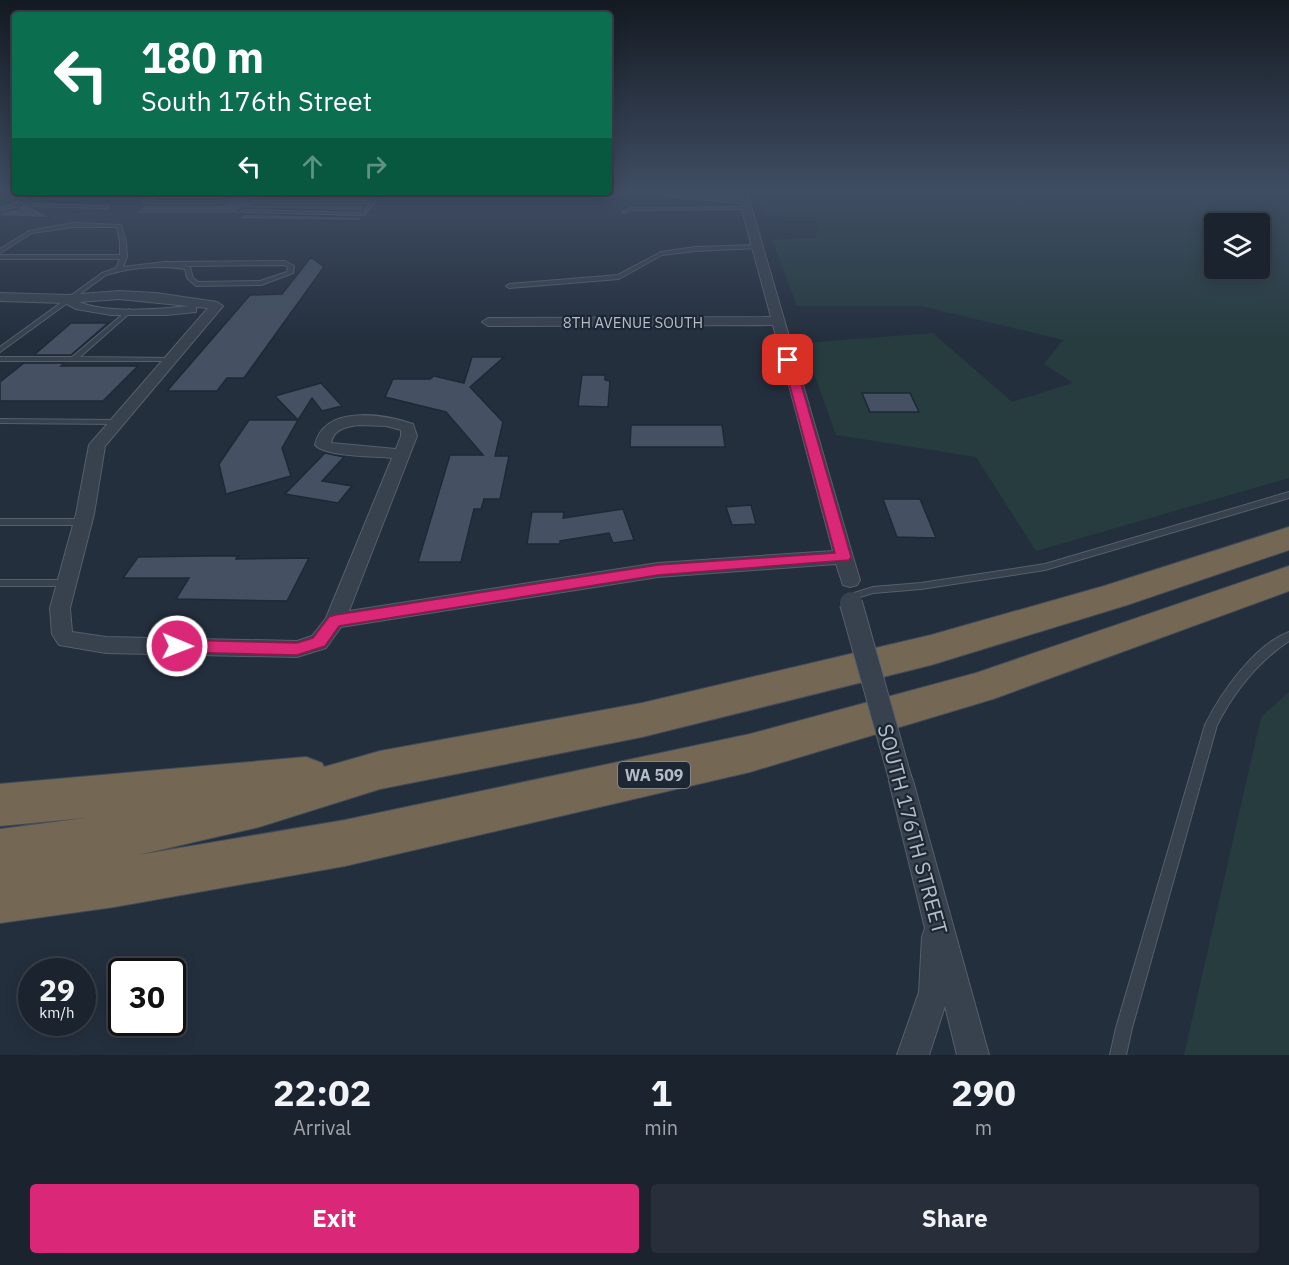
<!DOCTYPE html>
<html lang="en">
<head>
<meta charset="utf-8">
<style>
  :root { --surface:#1b232e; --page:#282f3a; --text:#f1f3f6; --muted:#a0a4aa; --line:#39404a; --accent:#db2777 }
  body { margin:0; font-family:"IBM Plex Sans",sans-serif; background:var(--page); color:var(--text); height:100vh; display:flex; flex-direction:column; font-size:22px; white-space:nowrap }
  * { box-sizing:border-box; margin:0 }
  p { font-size:20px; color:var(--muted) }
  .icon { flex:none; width:33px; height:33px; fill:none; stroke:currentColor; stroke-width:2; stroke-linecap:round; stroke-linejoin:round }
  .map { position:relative; height:1055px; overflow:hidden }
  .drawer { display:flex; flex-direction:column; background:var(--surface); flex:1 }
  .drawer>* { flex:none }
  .hud { position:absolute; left:12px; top:12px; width:600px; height:183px; border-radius:6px; box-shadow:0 3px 15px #0003,0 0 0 2px var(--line); background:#0b6e4f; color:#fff; overflow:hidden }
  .buttons { position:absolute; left:1204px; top:213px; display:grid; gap:12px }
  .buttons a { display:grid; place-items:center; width:66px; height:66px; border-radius:6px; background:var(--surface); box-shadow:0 3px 15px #0003,0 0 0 2px var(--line); font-size:30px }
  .speed { position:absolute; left:18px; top:958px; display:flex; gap:12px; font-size:30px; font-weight:700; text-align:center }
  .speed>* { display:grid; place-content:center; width:78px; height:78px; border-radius:50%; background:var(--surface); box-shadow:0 3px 15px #0003,0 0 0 2px var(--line); line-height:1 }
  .speed small { font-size:15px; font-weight:400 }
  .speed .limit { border:3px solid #111; border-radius:9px; background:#fff; color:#111 }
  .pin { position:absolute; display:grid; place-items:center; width:51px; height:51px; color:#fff; margin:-26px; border-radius:12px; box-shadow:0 3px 9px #0006 }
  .me { position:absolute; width:66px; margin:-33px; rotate:91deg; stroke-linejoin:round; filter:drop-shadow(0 0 4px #0008) }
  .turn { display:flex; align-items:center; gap:21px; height:126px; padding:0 30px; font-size:27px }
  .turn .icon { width:78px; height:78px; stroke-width:2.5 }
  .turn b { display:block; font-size:42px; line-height:51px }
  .lanes { display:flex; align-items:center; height:57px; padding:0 30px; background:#0003; justify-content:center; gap:30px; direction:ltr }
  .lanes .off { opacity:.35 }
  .eta { display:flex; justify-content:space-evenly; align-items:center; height:102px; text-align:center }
  .eta b { font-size:36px; font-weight:800; line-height:42px }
  .button { display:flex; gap:12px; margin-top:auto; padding:12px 30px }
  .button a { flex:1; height:69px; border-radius:6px; background:var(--accent); color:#fff; font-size:24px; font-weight:800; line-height:69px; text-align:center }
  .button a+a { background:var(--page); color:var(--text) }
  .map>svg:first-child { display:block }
  .green { fill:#263c3f; fill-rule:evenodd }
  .building { fill:#455162; stroke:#1f2835; stroke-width:1.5 }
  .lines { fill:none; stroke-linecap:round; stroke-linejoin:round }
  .service-casing { stroke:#565f6c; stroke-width:2 }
  .minor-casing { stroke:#565f6c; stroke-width:2 }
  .motorway-casing { stroke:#434c59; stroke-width:2 }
  .service { fill:#38414e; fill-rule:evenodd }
  .minor { fill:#38414e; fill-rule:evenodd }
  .motorway { fill:#746855; fill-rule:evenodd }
  .minor-bridge-casing { stroke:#565f6c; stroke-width:24; stroke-linecap:butt }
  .minor-bridge { stroke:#38414e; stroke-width:22 }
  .route { fill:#db2777; stroke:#8e194d; stroke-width:1.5 }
  .labels { text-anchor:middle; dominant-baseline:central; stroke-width:4.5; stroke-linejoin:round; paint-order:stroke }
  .far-street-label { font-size:15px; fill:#b4bcc9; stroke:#1d2633 }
  .shield { fill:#1d2633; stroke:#878f9c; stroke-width:1.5 }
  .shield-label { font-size:16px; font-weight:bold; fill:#b4bcc9 }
  .near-street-label { font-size:21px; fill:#b4bcc9; stroke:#1d2633 }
</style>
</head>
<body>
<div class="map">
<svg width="1289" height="1055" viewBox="0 0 1289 1055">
  <rect width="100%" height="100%" fill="#242f3e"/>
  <path class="green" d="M757,192H1289V478L1036,551L976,457L836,435L803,343L933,333L1012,402L1073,383L1044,364L1063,340L921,306H797L772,240L816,238L819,222L764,215ZM1215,224H1260V268H1215Z
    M1289,692V1055H1184L1261,717Z"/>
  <path class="building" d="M163,192H228L220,199H156Z
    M238,192H260L258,195L260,197H372L252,199L248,201L252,205H366L362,211L243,208L239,210L242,214H133L146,205H222Z
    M22,205L34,208L51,218L0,216V212L16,209Z
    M244,214L363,217L359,221L238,219Z
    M311,257L324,267L244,378H227L217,391H167L250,295L282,294Z
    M71,323H108L71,355H34Z
    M472,357H504L470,387L503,422L495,456H509L500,499H484L481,509H474L461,562H418L450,455H483L446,412L385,397L393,379H430L434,376L464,383Z
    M24,363H64L61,366H138L103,401H0V382Z
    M582,375H605V380L610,381L608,407L578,406Z
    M321,383L342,406L322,411L312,398L298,420L275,396Z
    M862,393H910L919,412H870Z
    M249,420H298L282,448L291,476L226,494L219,464Z
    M631,425H722L725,447H630Z
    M325,453L344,457L322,481L352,486L338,503L285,494Z
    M883,499H920L936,538L897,537Z
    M751,505L756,524L732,525L726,507Z
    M623,509L634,540L613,543L609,533L560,541V544H527L532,512H564L563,518Z
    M203,556H238L236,559L309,558L287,601L176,599L189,578H123L138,557Z"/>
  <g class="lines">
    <defs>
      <path id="service" d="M13,192H18L27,199L16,207L0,210V208L12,205L22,199Z
        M45,192H50L32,204L107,206L109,207L107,208L26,206L24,205Z
        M121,192H126L121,195L119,194Z
        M155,192H160L150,201H221L231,192H236L222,203H143V201Z
        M383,192L364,215L243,212L241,211L243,210L363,213L370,203H252L250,202L252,201H372L376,195H260L262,193Z
        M746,207L748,208V209L632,210L624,213L622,212L631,208Z
        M73,223L121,225L126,242L127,257L123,267L165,262L285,261L294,266L293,273L261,285L196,286L187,278L185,269C158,265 132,267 106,275L0,352V347L102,273L116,268L120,259H0V255H120V242L117,227H73L32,233L0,253V249L29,231ZM284,265L288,267L287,272L260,281L198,282L193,278L190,267L182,266Z
        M757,245L760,247L759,248L695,251L662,255L619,279L509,288L506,286L509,284L618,275L661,252L695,247Z
        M129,309L131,310V312L80,357L171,358L174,360L173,361H0V357H72Z
        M0,419L117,420L121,422L117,424L0,423Z
        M1289,492V498L1045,570L921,589L873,593L860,597L855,606H847L846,603L854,593L873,587L921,583L1045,564Z
        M0,519H83L87,522L83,525H0Z
        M0,580H66L69,581L71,583L69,585L66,586H0Z
        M1289,632V641C1257,662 1234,692 1217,725L1132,1028L1126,1055H1110L1116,1028L1205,725C1221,693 1254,645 1289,632Z"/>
      <path id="minor" d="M577,192H629C617,199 589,199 577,192Z
        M653,192H685L739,198L737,192H747L853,557L860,580L857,585L850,587L843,585L836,564L658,577L341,627L326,648L297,657L106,653L59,645L52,634L50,608L76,514L89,445L208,308L196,307V312L166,315H111L76,309L65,303L0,301V293L68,295L119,291L156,293L217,302L223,306L105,446L94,514L70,608L72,632L106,637L297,641L312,636L326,618L392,458C375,456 326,457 315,445C324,404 384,414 413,424L417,436L349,611L658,563L833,551L773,325L488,326L482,322L488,318L771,317L740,203L658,195ZM119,299L189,306C159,309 107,314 79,302ZM358,425L386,426L401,430V436L396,449L331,443C334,429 345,427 358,425Z
        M901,770L910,773L913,781L989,1055H957L945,1006L929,1055H897L919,992L922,937L925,928L889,781L892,773Z"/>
      <path id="motorway" d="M1289,527V550L1127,605L931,665L642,737L380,789L259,827L138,855L345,820L750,734L976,673L1289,566V591L993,699L750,772L345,866L114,907L0,923V829L85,818L0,826V784L306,757L322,763L324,767L380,751L642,703L931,635L1104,586Z"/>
    </defs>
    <use href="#service" class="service-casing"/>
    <use href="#minor" class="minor-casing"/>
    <use href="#motorway" class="motorway-casing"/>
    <use href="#service" class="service"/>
    <use href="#minor" class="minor"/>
    <use href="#motorway" class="motorway"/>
    <defs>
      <path id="minor-bridge" d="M851,603L901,781"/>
    </defs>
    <use href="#minor-bridge" class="minor-bridge-casing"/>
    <use href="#minor-bridge" class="minor-bridge"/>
  </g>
  <linearGradient id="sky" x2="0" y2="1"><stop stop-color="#141a22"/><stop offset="0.56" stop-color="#3f4d63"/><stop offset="1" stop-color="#3f4d63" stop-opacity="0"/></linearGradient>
  <rect width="1289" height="340" fill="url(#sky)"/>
  <path class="route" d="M788,357L794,360L851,557L849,560L658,575L339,626L325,646L297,655L177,652L172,651L169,646L172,642L177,640L297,643L313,638L329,617L335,615L658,565L835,553L783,360Z"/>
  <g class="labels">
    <g class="far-street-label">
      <text x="633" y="322">8TH AVENUE SOUTH</text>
    </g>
    <rect class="shield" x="618" y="762" width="72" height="26" rx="4.5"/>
    <g class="shield-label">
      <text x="654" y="775">WA 509</text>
    </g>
    <g class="near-street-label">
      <text transform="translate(913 829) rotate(75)">SOUTH 176TH STREET</text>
    </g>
  </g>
</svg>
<div class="buttons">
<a><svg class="icon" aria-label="layers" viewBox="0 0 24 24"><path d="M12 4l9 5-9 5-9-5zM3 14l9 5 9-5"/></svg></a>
</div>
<div class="speed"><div>29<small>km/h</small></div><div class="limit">30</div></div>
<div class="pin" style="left:788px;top:360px;background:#d93025"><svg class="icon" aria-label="arrive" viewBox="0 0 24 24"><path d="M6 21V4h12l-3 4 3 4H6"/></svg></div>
<svg class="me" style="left:177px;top:646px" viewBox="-20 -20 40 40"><circle r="17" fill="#db2777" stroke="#fff" stroke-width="3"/><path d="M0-11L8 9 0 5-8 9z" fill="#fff"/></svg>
<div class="hud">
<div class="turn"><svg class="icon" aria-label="left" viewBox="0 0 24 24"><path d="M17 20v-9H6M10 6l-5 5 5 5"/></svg><div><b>180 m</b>South 176th Street</div></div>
<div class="lanes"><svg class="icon" aria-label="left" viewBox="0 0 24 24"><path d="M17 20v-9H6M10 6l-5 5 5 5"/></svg><svg class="icon off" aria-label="ahead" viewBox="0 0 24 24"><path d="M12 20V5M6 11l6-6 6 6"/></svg><svg class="icon off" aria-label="right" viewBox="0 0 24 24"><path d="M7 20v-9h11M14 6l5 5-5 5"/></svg></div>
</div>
</div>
<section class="drawer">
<div class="eta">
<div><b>22:02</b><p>Arrival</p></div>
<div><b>1</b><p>min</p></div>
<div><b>290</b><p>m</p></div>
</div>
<div class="button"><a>Exit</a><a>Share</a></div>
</section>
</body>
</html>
